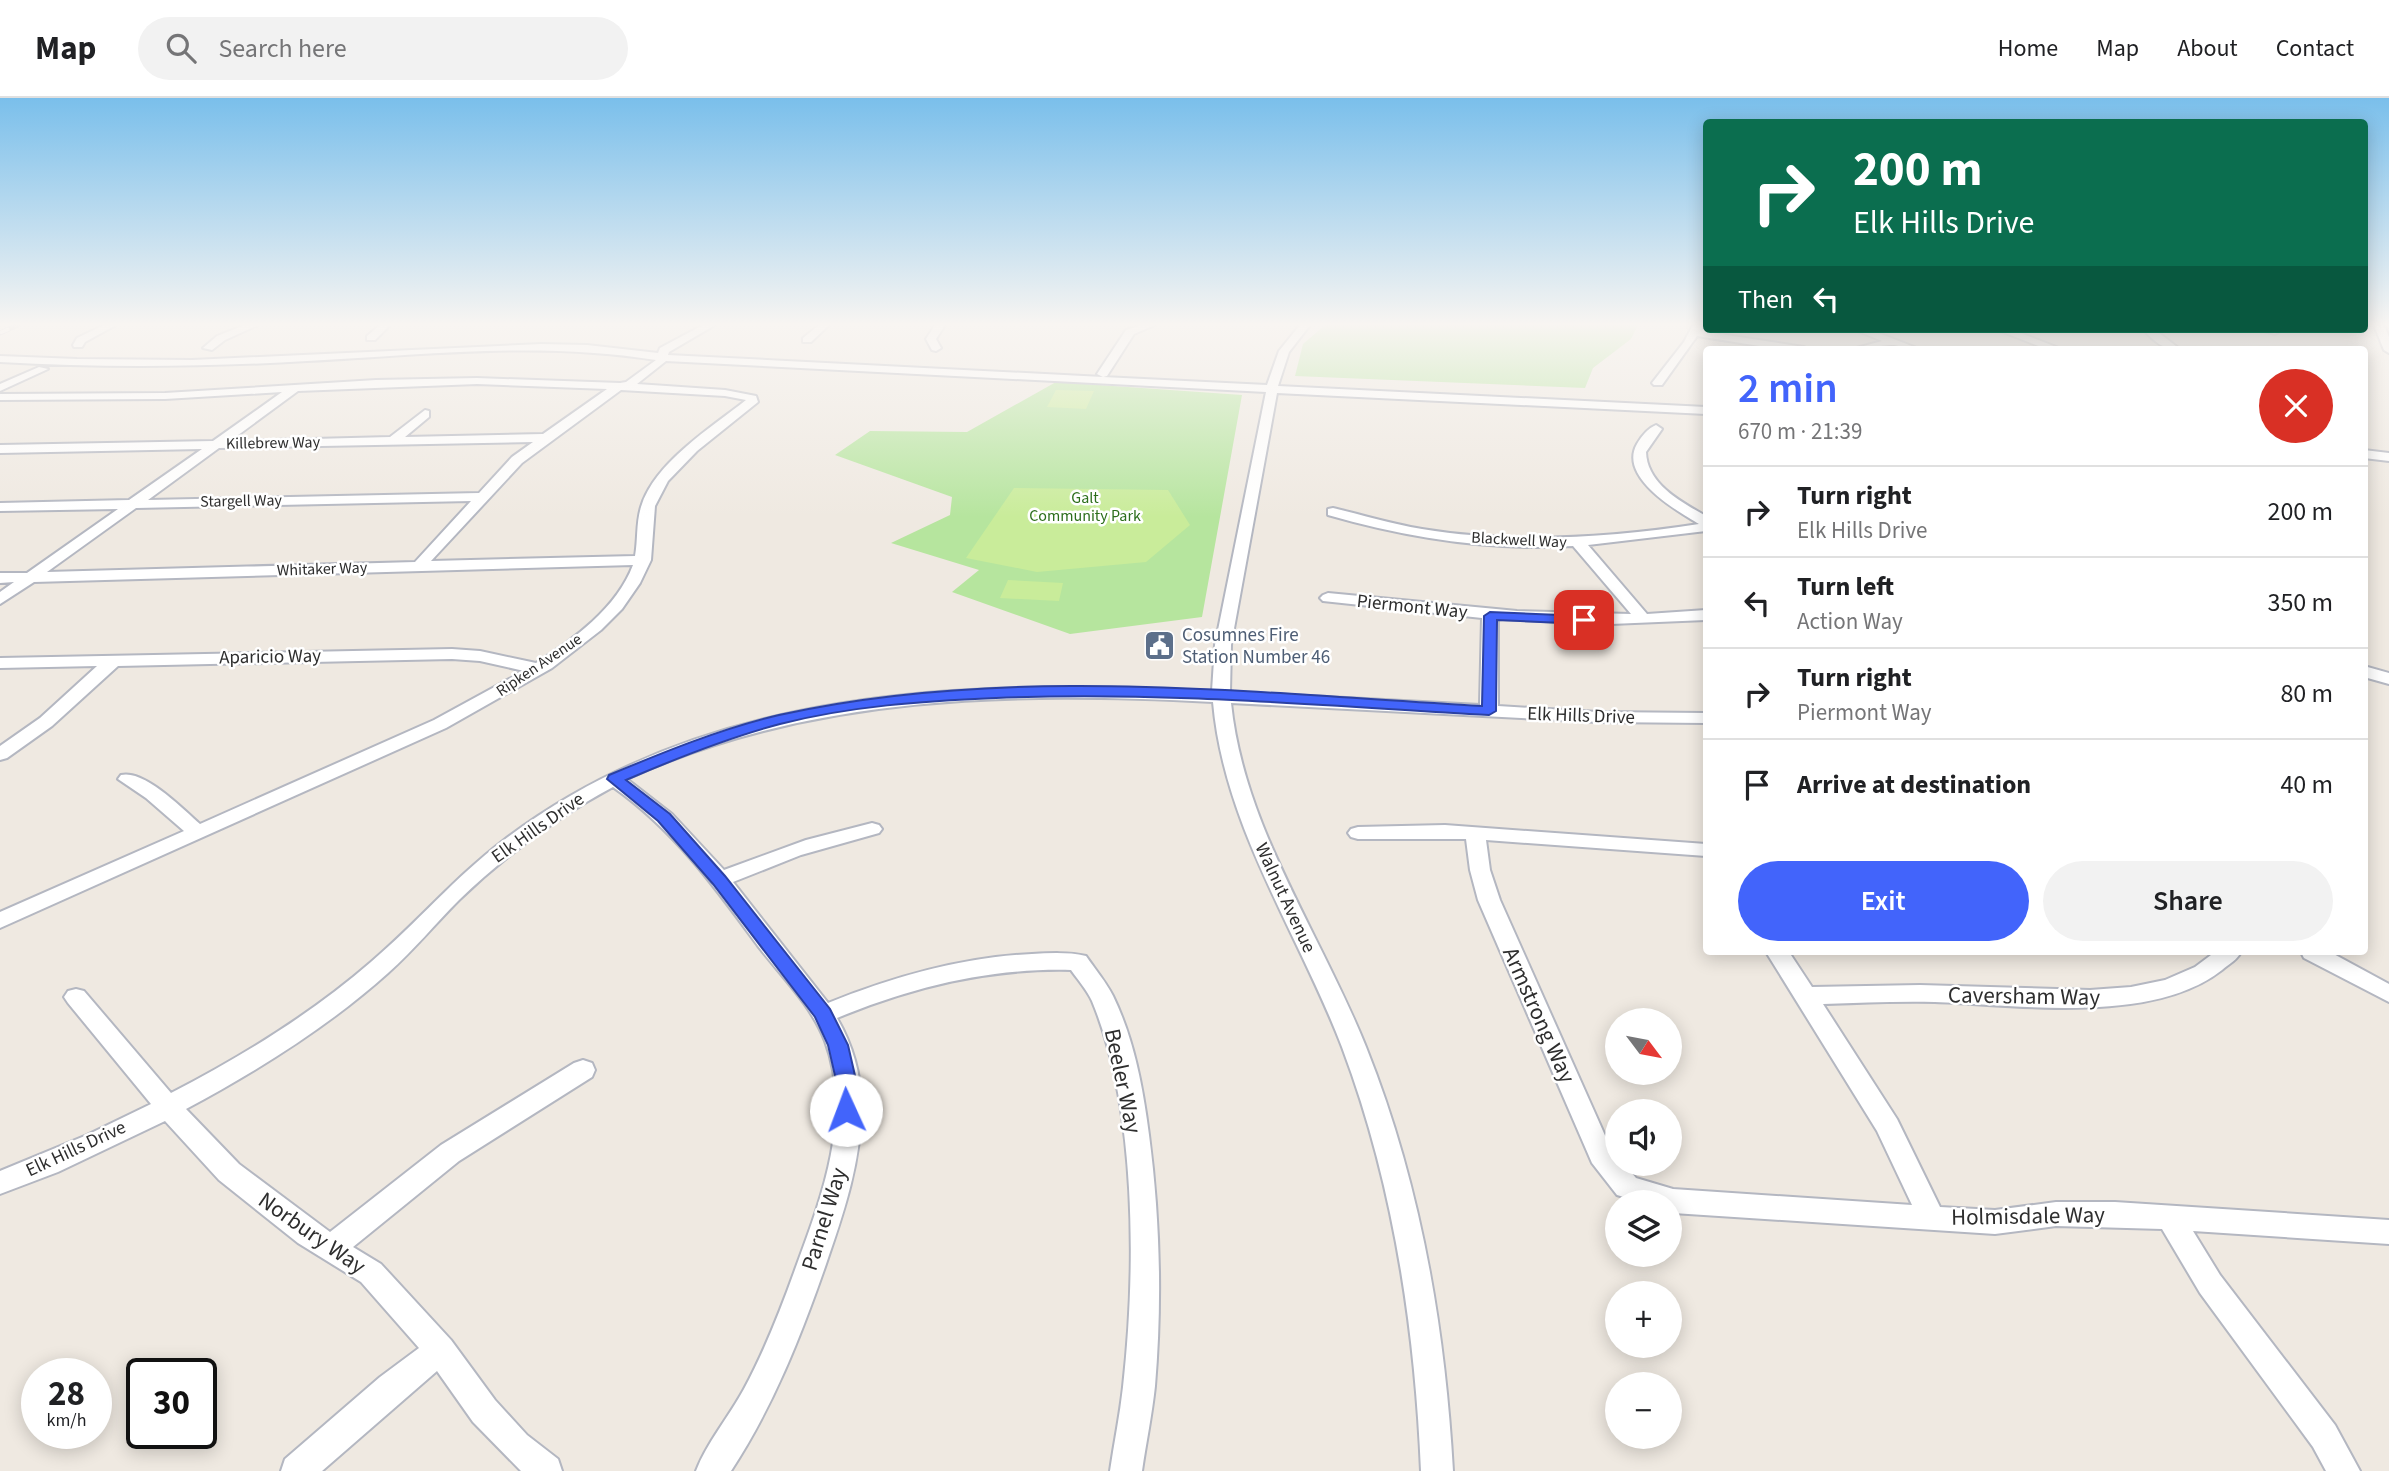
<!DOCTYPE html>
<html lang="en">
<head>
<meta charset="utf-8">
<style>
  :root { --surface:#fff; --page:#f2f2f2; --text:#202124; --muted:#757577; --line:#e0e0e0; --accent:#4264fb }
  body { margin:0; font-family:"Source Sans 3",sans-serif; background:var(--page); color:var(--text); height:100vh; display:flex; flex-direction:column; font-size:26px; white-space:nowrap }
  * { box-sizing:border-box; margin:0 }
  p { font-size:23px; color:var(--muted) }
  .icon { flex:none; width:38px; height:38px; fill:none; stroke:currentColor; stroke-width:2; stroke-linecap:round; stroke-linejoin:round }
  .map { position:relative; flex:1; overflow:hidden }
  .drawer { position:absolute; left:1703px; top:248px; width:665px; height:609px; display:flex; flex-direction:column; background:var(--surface); border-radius:7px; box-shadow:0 4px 18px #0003 }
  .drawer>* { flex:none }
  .guide { position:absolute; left:1703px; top:21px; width:665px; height:214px; border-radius:7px; box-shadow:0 4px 18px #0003; background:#0b6e4f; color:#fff; overflow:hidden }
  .needle { width:46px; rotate:122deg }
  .controls { position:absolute; left:1605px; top:910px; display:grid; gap:14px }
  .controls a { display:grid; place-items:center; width:77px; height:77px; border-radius:50%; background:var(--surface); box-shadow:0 4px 18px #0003; font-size:35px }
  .speed { position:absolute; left:21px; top:1260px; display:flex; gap:14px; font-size:35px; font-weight:700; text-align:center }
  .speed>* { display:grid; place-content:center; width:91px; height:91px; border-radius:50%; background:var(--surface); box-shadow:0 4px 18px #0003; line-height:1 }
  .speed small { font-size:18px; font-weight:400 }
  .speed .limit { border:4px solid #111; border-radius:10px; background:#fff; color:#111 }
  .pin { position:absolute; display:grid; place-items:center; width:60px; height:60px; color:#fff; margin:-30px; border-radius:14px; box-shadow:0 4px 10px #0006 }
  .me { position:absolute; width:77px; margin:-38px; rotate:358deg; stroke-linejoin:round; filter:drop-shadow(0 0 5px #0008) }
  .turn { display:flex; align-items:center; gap:24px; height:147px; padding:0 35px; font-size:32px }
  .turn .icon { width:91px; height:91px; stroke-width:2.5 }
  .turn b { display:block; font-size:49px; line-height:60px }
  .then { display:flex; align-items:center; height:66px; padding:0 35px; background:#0003; gap:14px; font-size:26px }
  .round { display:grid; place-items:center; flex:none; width:74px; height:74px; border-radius:37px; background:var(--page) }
  .head { display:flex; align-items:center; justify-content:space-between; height:119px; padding:0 35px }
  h1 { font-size:42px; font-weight:600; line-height:52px; color:var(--accent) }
  .cta { display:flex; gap:14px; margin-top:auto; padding:14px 35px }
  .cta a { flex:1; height:80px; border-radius:42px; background:var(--accent); color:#fff; font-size:28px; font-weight:600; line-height:80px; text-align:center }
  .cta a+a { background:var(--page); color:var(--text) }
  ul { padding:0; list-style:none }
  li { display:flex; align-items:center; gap:21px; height:91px; padding:0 35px; border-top:2px solid var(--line) }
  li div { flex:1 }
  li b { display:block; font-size:26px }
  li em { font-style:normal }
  header { display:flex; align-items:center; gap:42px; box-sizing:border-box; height:98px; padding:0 35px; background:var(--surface); border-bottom:2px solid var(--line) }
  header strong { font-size:33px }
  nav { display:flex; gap:38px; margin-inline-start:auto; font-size:24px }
  .search { width:490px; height:63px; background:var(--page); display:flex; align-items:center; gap:18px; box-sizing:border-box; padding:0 24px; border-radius:38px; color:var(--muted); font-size:26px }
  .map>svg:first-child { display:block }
  .green { fill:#b6e59e }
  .pitch { fill:#c9ec9a }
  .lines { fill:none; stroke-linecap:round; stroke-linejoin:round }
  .minor-casing { stroke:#b4b7c1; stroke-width:4 }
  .minor { fill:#fff; fill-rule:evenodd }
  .rail-casing { stroke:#a3a6b8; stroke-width:5 }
  .rail { stroke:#fff; stroke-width:3.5; stroke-dasharray:10; stroke-linecap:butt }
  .route { fill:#4264fb; stroke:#2b41a3; stroke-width:2 }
  .labels { text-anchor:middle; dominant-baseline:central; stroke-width:5; stroke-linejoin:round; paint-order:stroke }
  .far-street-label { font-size:16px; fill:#2e2e2e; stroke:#fff }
  .far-park-label { font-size:16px; fill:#2c6e1b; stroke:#fff }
  .street-label { font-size:19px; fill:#2e2e2e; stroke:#fff }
  .service-label { font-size:19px; fill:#4e5e75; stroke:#fff; text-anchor:start }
  .near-street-label { font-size:23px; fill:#2e2e2e; stroke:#fff }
</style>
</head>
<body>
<header>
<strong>Map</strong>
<div class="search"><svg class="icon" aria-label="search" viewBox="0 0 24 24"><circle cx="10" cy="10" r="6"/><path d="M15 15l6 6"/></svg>Search here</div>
<nav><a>Home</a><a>Map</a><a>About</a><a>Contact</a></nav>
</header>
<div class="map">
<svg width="2389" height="1373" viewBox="0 0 2389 1373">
  <rect width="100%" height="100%" fill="#efe9e1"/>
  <path class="green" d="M1325,227H1638L1631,241L1593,270L1585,290L1295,278L1303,246Z
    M1056,284L1242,297L1202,519L1070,536L952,494L979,472L891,445L950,417L952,399L835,357L870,333L967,334Z"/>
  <path class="pitch" d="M1056,292L1094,293L1086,311L1047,309Z
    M1014,390L1168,392L1190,427L1146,464L1037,474L966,460Z
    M1008,482L1063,485L1059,503L1000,500Z"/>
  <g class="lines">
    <defs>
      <path id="minor" d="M104,227H116L85,244L82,249H74L73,247L77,240Z
        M245,227H258L225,242L212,252L203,250L217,238Z
        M380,227H390L375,242H367V238Z
        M703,227H715L669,254L668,257L1103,279L1097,276L1126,232L1142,227H1155L1134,236L1107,278L1103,279L1267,287L1279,253L1300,227H1310L1289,254L1278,288L1706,309V316L1277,295L1231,547L1230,594L1480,607L1482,520L1323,503L1320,500L1323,497L1328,495L1517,513L1631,516L1573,448C1490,453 1408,440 1328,417V411L1333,410C1363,417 1391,426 1422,431C1513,446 1608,440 1699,426C1677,413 1618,379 1637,346C1641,339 1648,330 1656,327L1662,331L1646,354C1647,386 1681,404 1706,418V433L1588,447L1647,516L1706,512V522L1611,526L1498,521V608L1598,614L1706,615V625L1598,624L1231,605C1244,730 1320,834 1366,949C1420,1084 1445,1228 1453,1373H1421C1415,1229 1393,1084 1342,949C1298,834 1224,729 1213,604C1015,594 811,596 627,681L672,716L724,772L806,742L872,725L879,727L882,731L879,735L801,757L733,784L828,905C893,879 962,859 1032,856C1050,855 1069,854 1086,858C1095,871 1106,884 1113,898C1134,941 1143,990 1149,1037C1160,1120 1162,1205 1155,1288C1152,1317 1146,1345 1142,1373H1110C1114,1345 1120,1317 1123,1289C1136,1173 1137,1011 1092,903C1087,892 1078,882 1071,872C989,870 913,889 837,920C852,946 861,975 861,1006C862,1061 844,1114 826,1166C801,1238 773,1309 731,1373H696C707,1344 729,1319 744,1291C765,1252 781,1211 796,1169C822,1099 853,1017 825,943C811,907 781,878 758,848C715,789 674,732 613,689C557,719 505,758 459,802C435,826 414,852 388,875C328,929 257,973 186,1011L239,1066L330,1134L441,1047L574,965L583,962L592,965L595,972L592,979L459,1063L353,1149L381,1166L451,1242L495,1302L527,1337L558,1361L562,1373H521L473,1324L437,1273L322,1373H281L285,1361L380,1279L419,1250L361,1184L298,1145L219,1082L165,1023L58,1074L0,1096V1073L87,1037L151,1006L68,905L64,899L68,893L76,891L84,893L171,995C241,959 311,916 371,864C417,825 455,779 504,742C708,587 967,582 1212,593L1215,547L1266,294L666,263L637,286L725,292L756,298L758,304L697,353L668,383L655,408L651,462L640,485L622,511L601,532L552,570L446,630L0,830V814L184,733L146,700L118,681L121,677C144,671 183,711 200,726L434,622L524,573L480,563L452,561L118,568L52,628L7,660L0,662V648L40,620L97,568L0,570V560L452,551L480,553L536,565C573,542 617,510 633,467L34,484L0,506V494L14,484L0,485V475H27L118,411L0,413V405L129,402L202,351L0,355V347L213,343L282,294L165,301L0,302V296L165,295L376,282L477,280L620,285L626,284L656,262C540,243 423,257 307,263C205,269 102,270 0,264V258L77,261L192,262L541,246L587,247L658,255L660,250ZM477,286L607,291L543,336L405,339L429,319V313L425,312L390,339L230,343L298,293ZM621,292L725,298L746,302C712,329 654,365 641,409C636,425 638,442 635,458L431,463L522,365ZM533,344L512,359L479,395L148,402L219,350ZM471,403L415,464L47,474L136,410Z
        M819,227H829L811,244H803V240Z
        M935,227H945L936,241L941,250L936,253L932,252L926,241Z
        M1693,227H1703L1700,233L1804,249L1809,252H1784L1697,238L1662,287H1654L1652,285L1684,244Z
        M2374,227H2384L2389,239V255L2384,252Z
        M1853,231H1868L1922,252C1912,252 1904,249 1894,247C1886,246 1861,252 1849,252L1882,243Z
        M1995,231H2010L2064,252H2049Z
        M2143,231H2154L2181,252C2164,252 2154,244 2143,231Z
        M2257,231H2279L2280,233L2275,236Z
        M39,269L48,271L0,293V286Z
        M2364,352L2389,355V363L2364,360Z
        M2364,568L2389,575V586L2364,579Z
        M1445,727L1706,746V758L1486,742L1490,772L1500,802L1611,1051L1617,1057V1066H1624L1636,1080L1673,1091L1912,1107L1877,1033L1766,854H1789L1812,889L1920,887L2090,892L2131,889L2165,882L2195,869L2215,854H2241C2237,862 2229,866 2222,872C2152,927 2019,907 1935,904C1897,903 1860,905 1823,906L1897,1021L1940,1109L1995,1112L2056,1104H2115L2389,1122V1146L2193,1133L2220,1177L2335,1327L2360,1373H2326L2313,1349L2200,1195L2162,1131L2056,1128L1995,1136L1673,1115L1670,1114V1104H1640L1617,1097L1592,1065L1478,802L1470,772L1466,741H1358L1351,739L1348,735L1351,731L1358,729Z
        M2301,854H2330L2389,886V904L2304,860Z"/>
    </defs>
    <use href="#minor" class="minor-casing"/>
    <use href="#minor" class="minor"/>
    <defs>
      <path id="rail" d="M0,235L18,227"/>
    </defs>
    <use href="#rail" class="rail-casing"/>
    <use href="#rail" class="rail"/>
  </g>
  <linearGradient id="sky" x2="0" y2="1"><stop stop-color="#7abfeb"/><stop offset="0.54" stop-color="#f8f5f2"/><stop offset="1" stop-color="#f8f5f2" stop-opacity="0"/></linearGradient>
  <rect width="2389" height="419" fill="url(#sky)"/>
  <path class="route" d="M1490,514L1584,518L1591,522L1584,526L1497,522L1496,613L1489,617C1325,608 1160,593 996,600C924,603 850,608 780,626C727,640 677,660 626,682L670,716L725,778L830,911L848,947L856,982L857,1012L854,1018L846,1020L839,1018L836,1012V982L828,947L815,919L713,786L658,723L607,681L609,677C664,654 720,631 779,617C1009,566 1249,595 1482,608L1484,518Z"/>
  <defs>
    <symbol id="civic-square" viewBox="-11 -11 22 22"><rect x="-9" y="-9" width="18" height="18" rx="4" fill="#5c6f8a" stroke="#fff"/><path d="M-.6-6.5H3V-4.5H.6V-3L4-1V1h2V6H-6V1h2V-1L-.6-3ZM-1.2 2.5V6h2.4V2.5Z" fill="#fff"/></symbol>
  </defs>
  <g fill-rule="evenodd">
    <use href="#civic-square" x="1142" y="530" width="35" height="35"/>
  </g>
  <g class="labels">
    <g class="far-street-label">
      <text transform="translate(273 345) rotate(-1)">Killebrew Way</text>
      <text transform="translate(241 403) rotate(-1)">Stargell Way</text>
      <text transform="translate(1519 442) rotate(3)">Blackwell Way</text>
      <text transform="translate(322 471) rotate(-2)">Whitaker Way</text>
      <text transform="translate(539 567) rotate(-34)">Ripken Avenue</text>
    </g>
    <g class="far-park-label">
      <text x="1085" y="400">Galt<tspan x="1085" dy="18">Community Park</tspan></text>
    </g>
    <g class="street-label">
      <text transform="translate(1412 509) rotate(6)">Piermont Way</text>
      <text transform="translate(270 559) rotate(-1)">Aparicio Way</text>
      <text transform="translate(1581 618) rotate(2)">Elk Hills Drive</text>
      <text transform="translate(538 730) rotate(-35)">Elk Hills Drive</text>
      <text transform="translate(1285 800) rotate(65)">Walnut Avenue</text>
      <text transform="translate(76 1051) rotate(-25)">Elk Hills Drive</text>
    </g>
    <g class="service-label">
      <text x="1182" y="537">Cosumnes Fire<tspan x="1182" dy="22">Station Number 46</tspan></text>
    </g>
    <g class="near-street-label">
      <text transform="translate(2024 898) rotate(1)">Caversham Way</text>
      <text transform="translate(1539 917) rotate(66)">Armstrong Way</text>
      <text transform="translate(1123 983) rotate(78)">Beeler Way</text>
      <text transform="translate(2028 1118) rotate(-1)">Holmisdale Way</text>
      <text transform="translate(824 1121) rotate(-73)">Parnel Way</text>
      <text transform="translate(312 1135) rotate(35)">Norbury Way</text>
    </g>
  </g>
</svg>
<div class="controls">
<a><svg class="needle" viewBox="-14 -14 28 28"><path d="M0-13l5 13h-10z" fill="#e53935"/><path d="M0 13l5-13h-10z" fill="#757577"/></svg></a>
<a><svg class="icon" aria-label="sound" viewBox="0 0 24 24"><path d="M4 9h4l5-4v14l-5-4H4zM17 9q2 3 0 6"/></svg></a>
<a><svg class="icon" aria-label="layers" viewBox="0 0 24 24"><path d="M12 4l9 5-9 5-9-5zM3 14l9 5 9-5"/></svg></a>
<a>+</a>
<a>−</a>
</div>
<div class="speed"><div>28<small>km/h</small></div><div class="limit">30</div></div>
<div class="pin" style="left:1584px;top:522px;background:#d93025"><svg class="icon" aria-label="arrive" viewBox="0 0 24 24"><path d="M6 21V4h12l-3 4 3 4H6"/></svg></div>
<svg class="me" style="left:846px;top:1012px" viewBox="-20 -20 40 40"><circle r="19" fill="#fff"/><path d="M0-13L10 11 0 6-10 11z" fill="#4264fb"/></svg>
<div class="guide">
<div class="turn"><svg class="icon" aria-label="right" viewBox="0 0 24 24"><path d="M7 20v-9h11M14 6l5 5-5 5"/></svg><div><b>200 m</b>Elk Hills Drive</div></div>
<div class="then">Then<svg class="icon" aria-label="left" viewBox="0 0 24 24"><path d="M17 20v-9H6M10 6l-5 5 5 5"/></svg></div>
</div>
<section class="drawer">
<div class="head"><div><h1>2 min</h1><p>670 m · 21:39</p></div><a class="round" style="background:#d93025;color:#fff"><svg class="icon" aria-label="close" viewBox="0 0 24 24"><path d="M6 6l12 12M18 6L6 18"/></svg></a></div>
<ul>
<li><svg class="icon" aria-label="right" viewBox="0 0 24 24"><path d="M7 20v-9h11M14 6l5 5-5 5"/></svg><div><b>Turn right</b><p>Elk Hills Drive</p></div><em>200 m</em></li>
<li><svg class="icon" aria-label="left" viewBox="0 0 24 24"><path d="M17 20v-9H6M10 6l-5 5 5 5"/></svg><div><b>Turn left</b><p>Action Way</p></div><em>350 m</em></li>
<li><svg class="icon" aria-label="right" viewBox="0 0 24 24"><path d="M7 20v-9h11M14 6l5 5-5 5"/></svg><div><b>Turn right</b><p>Piermont Way</p></div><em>80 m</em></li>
<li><svg class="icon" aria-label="arrive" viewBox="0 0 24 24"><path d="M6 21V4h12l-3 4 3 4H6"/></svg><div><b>Arrive at destination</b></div><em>40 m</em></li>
</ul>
<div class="cta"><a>Exit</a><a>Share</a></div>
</section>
</div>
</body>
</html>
